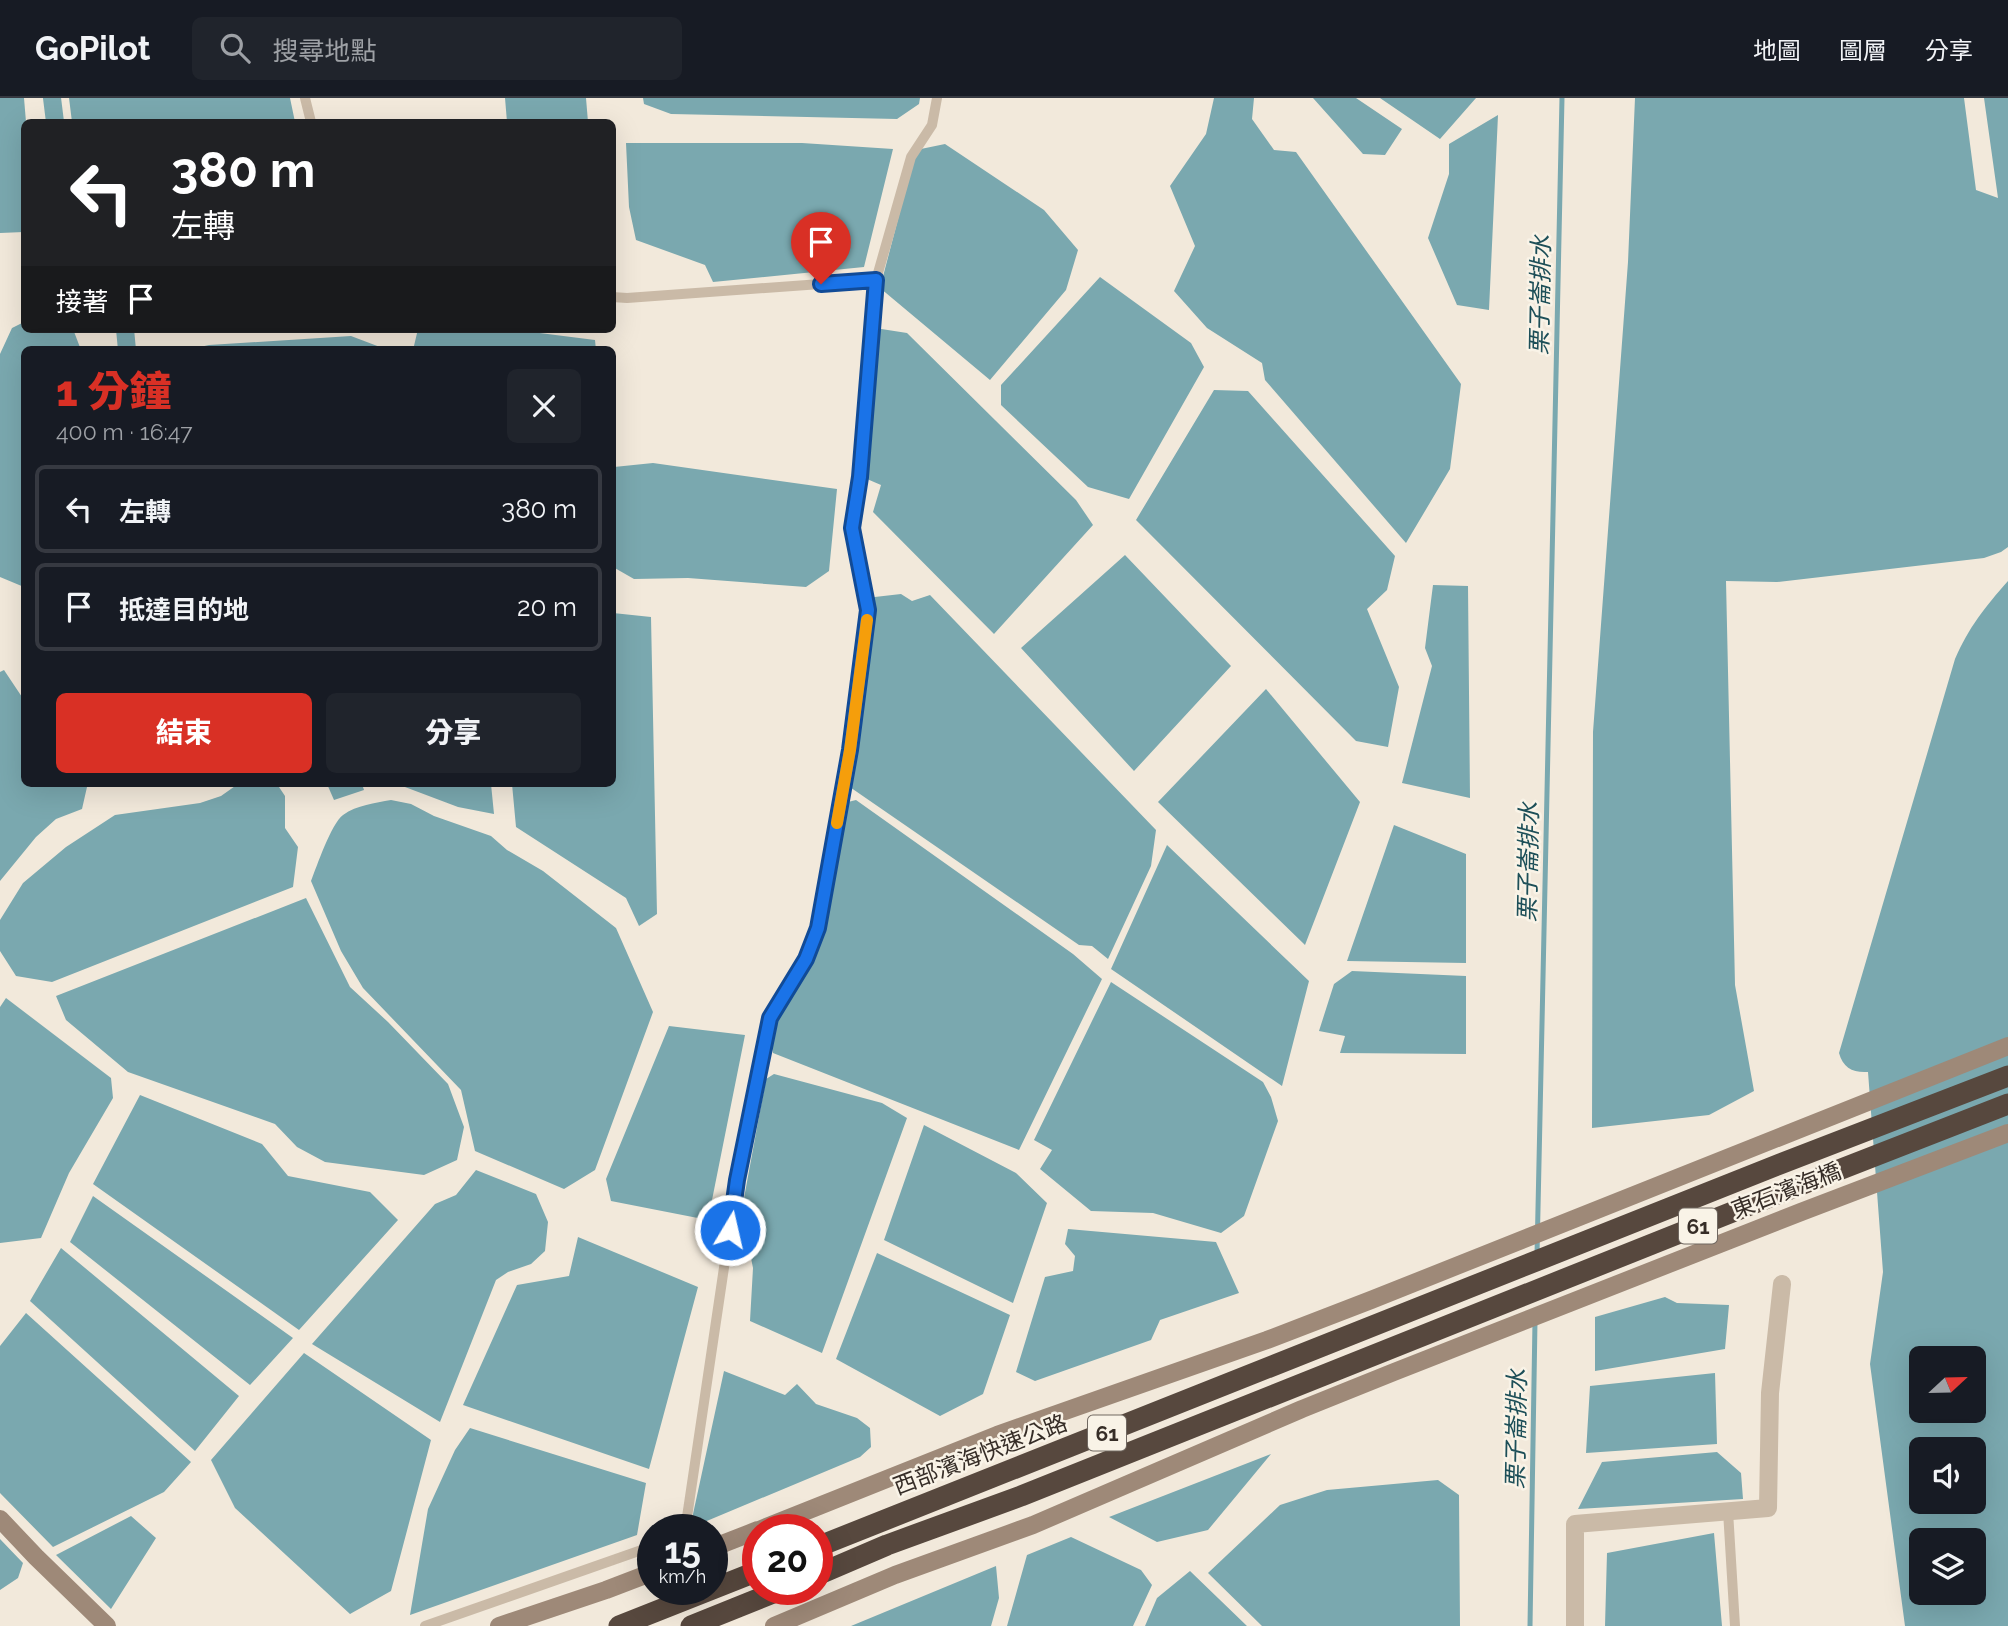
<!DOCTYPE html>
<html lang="zh-TW">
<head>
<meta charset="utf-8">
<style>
  :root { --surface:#171b24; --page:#20242c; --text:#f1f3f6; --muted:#9ea1a6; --line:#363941; --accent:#d93025 }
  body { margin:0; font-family:Raleway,"Noto Sans TC",sans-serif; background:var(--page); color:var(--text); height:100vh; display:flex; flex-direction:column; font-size:26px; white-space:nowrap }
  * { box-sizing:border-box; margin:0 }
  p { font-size:23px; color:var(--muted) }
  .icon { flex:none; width:38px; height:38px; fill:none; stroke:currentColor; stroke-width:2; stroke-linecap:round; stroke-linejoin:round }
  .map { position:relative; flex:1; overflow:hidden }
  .panel { position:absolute; left:21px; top:248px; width:595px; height:441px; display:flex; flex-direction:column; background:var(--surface); border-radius:10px; box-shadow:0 7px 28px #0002 }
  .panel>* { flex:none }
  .banner { position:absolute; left:21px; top:21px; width:595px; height:214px; border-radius:10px; box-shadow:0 7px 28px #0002; background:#202124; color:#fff; overflow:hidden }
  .needle { width:46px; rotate:68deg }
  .buttons { position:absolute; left:1909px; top:1248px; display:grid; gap:14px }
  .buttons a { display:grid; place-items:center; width:77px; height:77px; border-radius:10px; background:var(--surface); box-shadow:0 7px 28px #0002; font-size:35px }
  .speed { position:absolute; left:637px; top:1416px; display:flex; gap:14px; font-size:35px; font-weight:700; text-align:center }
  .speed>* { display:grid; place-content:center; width:91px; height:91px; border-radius:50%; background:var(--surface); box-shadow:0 7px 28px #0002; line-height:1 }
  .speed small { font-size:18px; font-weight:400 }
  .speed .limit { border:10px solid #d22; background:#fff; color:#111 }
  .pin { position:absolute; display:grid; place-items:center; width:60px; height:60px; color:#fff; margin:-72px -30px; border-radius:50% 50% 50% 0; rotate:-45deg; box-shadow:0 0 7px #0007 }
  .pin .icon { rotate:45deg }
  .me { position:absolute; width:77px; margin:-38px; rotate:9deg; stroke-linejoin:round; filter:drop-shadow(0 0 5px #0008) }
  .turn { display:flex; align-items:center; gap:24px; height:147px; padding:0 35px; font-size:32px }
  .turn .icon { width:91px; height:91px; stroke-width:2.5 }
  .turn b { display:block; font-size:49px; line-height:60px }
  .then { display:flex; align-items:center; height:66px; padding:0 35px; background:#0003; gap:14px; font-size:26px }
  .round { display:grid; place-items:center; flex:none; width:74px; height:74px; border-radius:10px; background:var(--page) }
  .summary { display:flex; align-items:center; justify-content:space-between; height:119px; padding:0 35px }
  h1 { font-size:42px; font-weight:800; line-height:52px; color:var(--accent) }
  .cta { display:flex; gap:14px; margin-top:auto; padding:14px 35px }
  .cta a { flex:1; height:80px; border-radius:10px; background:var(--accent); color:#fff; font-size:28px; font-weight:800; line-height:80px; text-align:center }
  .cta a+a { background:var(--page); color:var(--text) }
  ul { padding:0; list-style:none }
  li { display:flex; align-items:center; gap:21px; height:88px; margin:0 14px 10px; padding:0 21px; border:4px solid var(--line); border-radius:10px }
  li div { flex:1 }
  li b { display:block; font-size:26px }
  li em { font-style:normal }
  header { display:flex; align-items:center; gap:42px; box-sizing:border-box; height:98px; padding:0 35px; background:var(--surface); border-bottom:2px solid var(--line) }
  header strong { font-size:33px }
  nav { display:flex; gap:38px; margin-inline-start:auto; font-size:24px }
  .search { width:490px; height:63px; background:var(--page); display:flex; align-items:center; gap:18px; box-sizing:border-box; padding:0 24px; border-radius:10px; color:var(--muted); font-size:26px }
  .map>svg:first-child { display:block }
  .water { fill:#7aa8af; fill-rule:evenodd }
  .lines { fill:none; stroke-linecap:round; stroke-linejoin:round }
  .stream { stroke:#7aa8af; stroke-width:5 }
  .canal { stroke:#7aa8af; stroke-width:18 }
  .lane { stroke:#cabaa7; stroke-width:10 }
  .street { stroke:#cabaa7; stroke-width:18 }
  .secondary { stroke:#9e8978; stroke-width:18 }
  .highway { stroke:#57483e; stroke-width:21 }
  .route-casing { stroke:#114b97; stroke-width:18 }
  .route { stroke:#1a73e8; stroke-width:12 }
  .slow { stroke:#f59e0b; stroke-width:12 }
  .labels { text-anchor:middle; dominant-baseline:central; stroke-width:5; stroke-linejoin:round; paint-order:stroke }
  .shield { fill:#f9f3e7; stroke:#706861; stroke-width:2 }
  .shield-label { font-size:21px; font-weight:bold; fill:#362d27 }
  .street-label { font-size:23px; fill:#362d27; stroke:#f9f3e7 }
  .water-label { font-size:24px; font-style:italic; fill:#1d4f58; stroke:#f9f3e7 }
</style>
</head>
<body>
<header>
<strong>GoPilot</strong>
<div class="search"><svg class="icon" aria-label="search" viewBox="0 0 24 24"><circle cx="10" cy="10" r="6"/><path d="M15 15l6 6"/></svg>搜尋地點</div>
<nav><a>地圖</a><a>圖層</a><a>分享</a></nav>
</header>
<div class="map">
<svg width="2008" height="1528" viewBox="0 0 2008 1528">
  <rect width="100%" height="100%" fill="#f2e9db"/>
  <path class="water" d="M0,0H24L26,24H24V134L0,135Z
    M69,0H290L295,24H72Z
    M505,0H586L588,24H507Z
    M643,0H920L919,6L897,21L671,16L644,6Z
    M1214,0H1254L1252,21L1274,52L1296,54L1461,286L1450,371L1406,445L1265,282L1262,265L1207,230L1174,193L1195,148L1170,88L1206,36Z
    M1313,0H1356L1402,31L1385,57L1363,56Z
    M1380,0H1476L1440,41Z
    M1635,0H1964L1976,92L1998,100L1984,0H2008V449L2001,454L1984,460L1777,484L1726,483L1735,887L1754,993L1709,1017L1592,1030L1593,634L1628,164Z
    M1498,17L1489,212L1457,207L1428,140L1449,76V46Z
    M626,45H802L893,51L864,169L713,184L705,167L636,142L629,109Z
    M945,46L1044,112L1078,152L1066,192L990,282L880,190L916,52Z
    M1100,179L1191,245L1204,269L1129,401L1088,389L1001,307V287Z
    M24,224V231H73L81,252H24V489L0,479V256L12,230Z
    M875,230L907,235L1076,402L1093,427L994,536L873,414L881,387L860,378Z
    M418,231H508L595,242L596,252H413Z
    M351,238L380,249L381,252H186L209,247Z
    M1214,292L1248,293L1395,458L1387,492L1367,511L1399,589L1388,649L1356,643L1136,422Z
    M653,365L837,391L829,473L806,489L688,480L634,481L613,469L614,369Z
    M1125,457L1231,568L1134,673L1021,550Z
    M2008,483V1528H1905L1870,1266L1883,1174L1868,974C1853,975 1843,970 1839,955L1955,561C1969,529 1985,509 2008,483ZM1922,1260H1974V1312H1922ZM1922,1351H1974V1404H1922ZM1922,1442H1974V1494H1922Z
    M1433,487L1468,488L1470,700L1402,685L1432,568L1425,550Z
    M901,496L912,503L930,497L1156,732L1151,768L1108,861L1092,848L1079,847L844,685L866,500Z
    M613,515L651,519L657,816L639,828L626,800L516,729L512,686H612Z
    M4,572L24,602V686H85L87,689L82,711L56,721L36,739L0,783V574Z
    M1266,591L1360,704L1305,847L1158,704Z
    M238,686H277L285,698V730L298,749L293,789L52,884L16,878L0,853V822L23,785L66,749L115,717L200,705L221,698Z
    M327,686H362L364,692L334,702Z
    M397,686H491L494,716L458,709Z
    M391,702L411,706L434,718L491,738L507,752L543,773L616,830L653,914L595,1072L564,1091L475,1053L461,992L363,890L341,853L311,783C317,768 331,726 343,717C357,707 375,705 391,702Z
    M856,702L1073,856L1102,881L1019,1052L773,955L768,932L812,846L840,706Z
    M1394,727L1466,756V865L1347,863Z
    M1167,747L1309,883L1282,988L1111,871Z
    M306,800L350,889L388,924L448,986L464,1029L457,1062L424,1077L325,1064L297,1049L275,1026L128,974L66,922L56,898Z
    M1352,873L1466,878V956L1340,955L1345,938L1319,933L1334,886Z
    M1111,884L1263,984L1271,999L1278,1023L1244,1118L1221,1135L1153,1115L1091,1113L1040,1071L1052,1052L1034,1042Z
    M6,900L111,980L113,1000L69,1075L41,1140L0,1145V909Z
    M669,928L745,937L708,1122L611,1103L606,1081Z
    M774,976L882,1005L907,1020L822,1255L750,1223L753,1170L748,1145L737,1138L766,981Z
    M140,997L262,1046L288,1078L370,1094L398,1122L299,1232L93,1086Z
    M924,1027L1016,1075L1047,1105L1013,1205L884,1142Z
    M476,1072L536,1096L548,1124L545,1153L531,1166L508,1174L496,1182L440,1324L312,1246L435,1106L456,1097Z
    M93,1098L293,1240L250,1287L70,1144Z
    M1068,1131L1216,1144L1239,1195L1160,1222L1151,1242L1035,1283L1016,1274L1045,1179L1073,1173L1075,1158L1065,1146Z
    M578,1139L698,1189L649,1371L463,1307L517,1187L569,1178Z
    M61,1150L239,1298L195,1353L30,1203Z
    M877,1155L1010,1217L983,1296L940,1318L836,1261Z
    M1665,1199L1677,1205L1729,1207L1725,1251L1595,1273V1219Z
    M26,1215L191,1364L164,1394L53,1449L0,1395V1248Z
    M304,1255L431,1342L391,1493L350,1516L235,1410L211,1362Z
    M724,1273L785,1297L797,1286L816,1306L857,1320L870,1330L871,1349L860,1359L690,1430Z
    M1715,1275L1717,1346L1586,1355L1590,1288Z
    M470,1330L646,1385L637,1437L410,1517L428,1411L455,1352Z
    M1717,1354L1741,1375L1743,1401L1578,1411L1602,1364Z
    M1271,1356L1208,1432L1157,1444L1109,1419Z
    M1438,1382L1459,1397L1460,1528H1262L1208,1475L1280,1407L1327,1392Z
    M131,1418L156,1440L111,1511L56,1457Z
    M1714,1435L1722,1528H1605L1607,1455Z
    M1071,1439L1141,1472L1152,1487L1133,1528H1007L1027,1457Z
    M0,1441L23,1465L18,1480L0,1492Z
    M996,1468L999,1500L991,1528H851Z
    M1190,1473L1247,1528H1145L1157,1500Z"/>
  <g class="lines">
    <path class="stream" d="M1537,1157L1562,0
      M1530,1528L1535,1223"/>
    <path class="canal" d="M52,0L55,24
      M125,231L127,252"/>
    <path class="lane" d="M305,0L311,24
      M612,199L627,200L876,182
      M1728,1413L1735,1528
      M680,1432L687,1419L737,1082L770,920L806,861L818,830L850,652L868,512L852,430L860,378L876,182L911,59L932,27L937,0
      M425,1528L653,1448"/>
    <path class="street" d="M1575,1528V1426L1768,1410L1770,1295L1782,1186"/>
    <path class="secondary" d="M0,1421L36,1459L107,1528
      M759,1432L997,1337L1267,1242L1371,1202L2008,948
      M712,1450L758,1432
      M499,1528L606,1492L653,1474
      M774,1528L895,1477L1033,1427L1302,1311L1394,1274L1801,1114L2008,1035"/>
    <path class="highway" d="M817,1449L1780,1066L2008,978
      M817,1477L887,1447L1021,1398L1790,1091L2008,1006
      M619,1528L758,1473
      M691,1528L783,1491"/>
  </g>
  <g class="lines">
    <defs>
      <path id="route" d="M730,1132L737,1082L770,920L806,861L818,830L850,652L868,512L852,430L860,379L876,182L821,186"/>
    </defs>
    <use href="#route" class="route-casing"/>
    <use href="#route" class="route"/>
    <path class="slow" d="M837,725L850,652L867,522"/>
  </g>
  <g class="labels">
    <g class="shield">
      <rect x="1679" y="1110.5" width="38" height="35" rx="5"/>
      <rect x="1088" y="1317.5" width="38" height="35" rx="5"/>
    </g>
    <g class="shield-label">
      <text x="1698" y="1128">61</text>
      <text x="1107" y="1335">61</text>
    </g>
    <g class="street-label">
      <text transform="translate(1786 1092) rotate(-21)">東石濱海橋</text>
      <text transform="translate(980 1356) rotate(-21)">西部濱海快速公路</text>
    </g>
    <g class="water-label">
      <text transform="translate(1540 197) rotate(-89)">栗子崙排水</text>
      <text transform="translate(1528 764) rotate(-89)">栗子崙排水</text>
      <text transform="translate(1516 1331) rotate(-89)">栗子崙排水</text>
    </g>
  </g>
</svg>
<div class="buttons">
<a><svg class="needle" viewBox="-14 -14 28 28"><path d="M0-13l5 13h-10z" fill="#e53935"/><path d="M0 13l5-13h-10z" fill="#9ea1a6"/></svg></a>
<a><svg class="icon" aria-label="sound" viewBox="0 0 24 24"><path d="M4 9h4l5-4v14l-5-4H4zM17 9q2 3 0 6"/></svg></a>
<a><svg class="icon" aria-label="layers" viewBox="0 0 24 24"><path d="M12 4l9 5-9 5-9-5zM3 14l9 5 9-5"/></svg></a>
</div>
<div class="speed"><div>15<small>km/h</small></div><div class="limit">20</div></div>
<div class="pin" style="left:821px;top:186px;background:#d93025"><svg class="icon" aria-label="arrive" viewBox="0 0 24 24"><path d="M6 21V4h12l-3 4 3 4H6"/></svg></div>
<svg class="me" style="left:730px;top:1132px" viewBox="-20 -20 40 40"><circle r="17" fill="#1a73e8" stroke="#fff" stroke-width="3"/><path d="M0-11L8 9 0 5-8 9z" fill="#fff"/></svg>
<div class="banner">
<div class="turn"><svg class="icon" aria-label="left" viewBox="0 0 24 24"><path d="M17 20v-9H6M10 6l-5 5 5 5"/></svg><div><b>380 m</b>左轉</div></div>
<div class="then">接著<svg class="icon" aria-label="arrive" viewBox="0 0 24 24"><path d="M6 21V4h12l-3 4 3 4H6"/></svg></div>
</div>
<section class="panel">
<div class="summary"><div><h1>1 分鐘</h1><p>400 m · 16:47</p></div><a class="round"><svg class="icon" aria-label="close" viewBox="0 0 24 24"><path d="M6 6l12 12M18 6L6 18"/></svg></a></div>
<ul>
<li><svg class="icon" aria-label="left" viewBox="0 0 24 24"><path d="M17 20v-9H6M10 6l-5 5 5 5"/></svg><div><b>左轉</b></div><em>380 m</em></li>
<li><svg class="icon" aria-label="arrive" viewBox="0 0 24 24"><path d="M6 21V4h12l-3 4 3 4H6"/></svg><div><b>抵達目的地</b></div><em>20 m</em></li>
</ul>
<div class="cta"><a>結束</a><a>分享</a></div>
</section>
</div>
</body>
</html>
